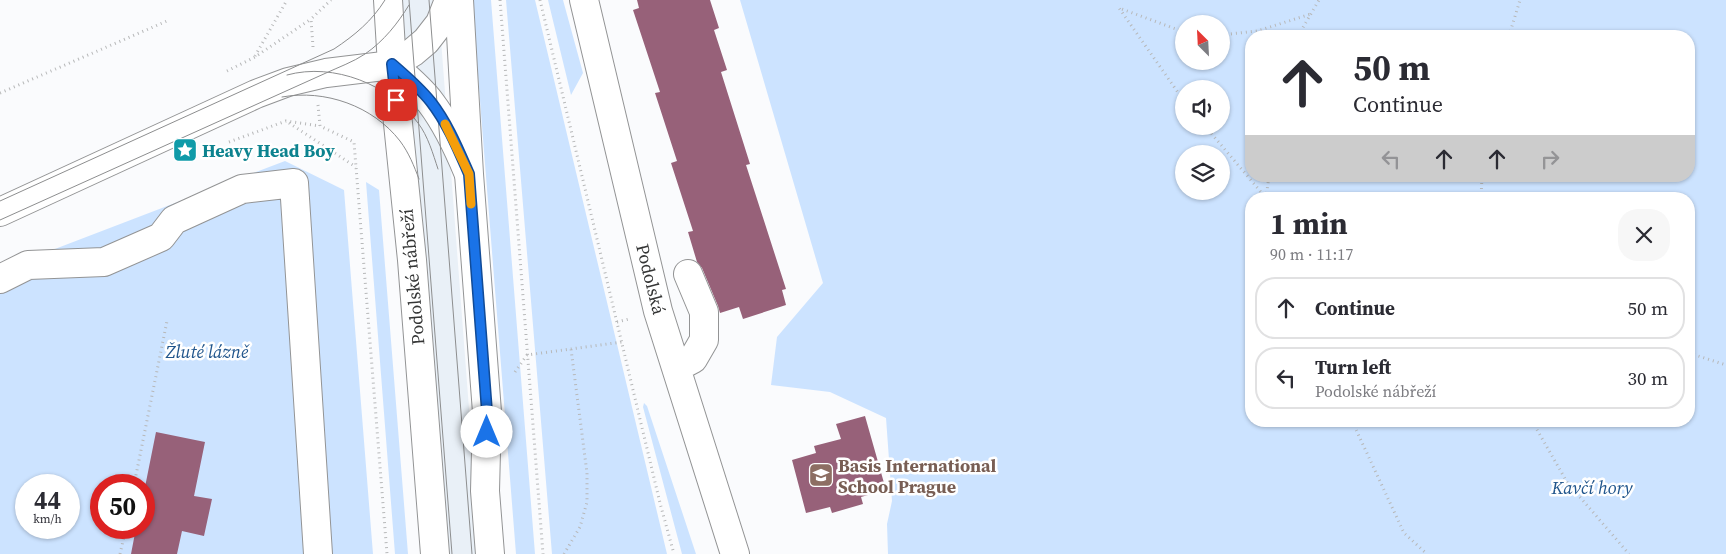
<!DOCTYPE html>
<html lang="en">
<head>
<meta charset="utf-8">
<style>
  :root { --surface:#fff; --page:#f7f7f7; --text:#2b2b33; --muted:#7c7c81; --line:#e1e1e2 }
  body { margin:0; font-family:"Source Serif 4",serif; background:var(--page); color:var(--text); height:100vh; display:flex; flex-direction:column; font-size:19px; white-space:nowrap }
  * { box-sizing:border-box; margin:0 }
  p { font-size:16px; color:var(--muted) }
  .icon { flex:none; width:28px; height:28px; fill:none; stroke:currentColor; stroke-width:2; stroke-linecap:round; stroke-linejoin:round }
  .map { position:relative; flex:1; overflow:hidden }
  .details { position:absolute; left:1245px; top:192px; width:450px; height:235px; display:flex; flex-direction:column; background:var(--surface); border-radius:20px; box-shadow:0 1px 4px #0004 }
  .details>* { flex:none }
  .guide { position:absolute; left:1245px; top:30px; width:450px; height:152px; border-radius:20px; box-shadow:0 1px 4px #0004; background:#fff; color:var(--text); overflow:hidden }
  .needle { width:32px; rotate:336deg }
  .buttons { position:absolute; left:1175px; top:15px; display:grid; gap:10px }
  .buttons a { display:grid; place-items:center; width:55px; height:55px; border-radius:50%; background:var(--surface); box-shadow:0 1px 4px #0004; font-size:25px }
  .speed { position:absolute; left:15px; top:474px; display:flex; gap:10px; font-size:25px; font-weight:700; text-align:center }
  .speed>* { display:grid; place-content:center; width:65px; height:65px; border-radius:50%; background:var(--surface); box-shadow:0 1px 4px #0004; line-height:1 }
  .speed small { font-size:12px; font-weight:400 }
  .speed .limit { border:8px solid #d22; background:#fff; color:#111 }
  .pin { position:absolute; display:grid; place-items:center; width:42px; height:42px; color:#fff; margin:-21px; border-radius:10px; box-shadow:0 2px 8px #0006 }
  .me { position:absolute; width:55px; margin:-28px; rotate:0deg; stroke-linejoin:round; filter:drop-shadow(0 0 4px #0008) }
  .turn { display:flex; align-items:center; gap:18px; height:105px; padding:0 25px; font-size:22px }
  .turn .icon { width:65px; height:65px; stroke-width:2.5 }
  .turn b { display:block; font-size:35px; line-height:42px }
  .lanes { display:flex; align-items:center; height:48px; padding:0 25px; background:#0003; justify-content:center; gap:25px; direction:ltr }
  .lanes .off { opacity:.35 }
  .round { display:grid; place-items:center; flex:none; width:52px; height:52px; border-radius:20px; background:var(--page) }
  .summary { display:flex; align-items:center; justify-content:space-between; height:85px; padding:0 25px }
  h1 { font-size:30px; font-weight:700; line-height:38px }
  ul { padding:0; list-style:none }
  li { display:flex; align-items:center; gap:15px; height:62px; margin:0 10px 8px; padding:0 15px; border:2px solid var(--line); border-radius:20px }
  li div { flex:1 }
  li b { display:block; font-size:19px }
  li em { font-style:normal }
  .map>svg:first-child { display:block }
  .built { fill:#e9f0f7 }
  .green { fill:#cce3ff; fill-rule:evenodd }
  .building { fill:#976179 }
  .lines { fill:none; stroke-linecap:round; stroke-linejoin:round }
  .minor-casing { stroke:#939495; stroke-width:30 }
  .major-casing { stroke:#939495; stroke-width:30 }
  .path { stroke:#b7b8b9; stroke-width:3; stroke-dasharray:1 4; stroke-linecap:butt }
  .minor { stroke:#fff; stroke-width:28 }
  .major { stroke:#fff; stroke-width:28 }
  .tram { stroke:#8d8e8f; stroke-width:1 }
  .route-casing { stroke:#114b97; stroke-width:12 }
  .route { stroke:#1a73e8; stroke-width:9 }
  .slow { stroke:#f59e0b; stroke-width:9 }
  .labels { text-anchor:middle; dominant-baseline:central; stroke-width:5; stroke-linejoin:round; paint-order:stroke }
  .culture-label { font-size:18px; font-weight:bold; fill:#0d838f; stroke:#fff; text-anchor:start }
  .street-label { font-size:18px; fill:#353636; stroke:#fff }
  .park-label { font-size:18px; font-style:italic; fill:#20558c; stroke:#fff }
  .education-label { font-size:18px; font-weight:bold; fill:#785e54; stroke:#fff; text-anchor:start }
</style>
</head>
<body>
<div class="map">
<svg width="1726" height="554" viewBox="0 0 1726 554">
  <rect width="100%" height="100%" fill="#fafbfd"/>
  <path class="built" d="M401,0H438L480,554H444Z"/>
  <path class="green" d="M472,0H491L535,554H516Z
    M506,0H535L667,554H552Z
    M548,0H563L583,73L571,95Z
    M740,0H1726V554H888L887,524L892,501L886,418L830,392L771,385L777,337L823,283ZM1184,24H1221V61H1184ZM1689,36V176H1251V36ZM1184,89H1221V126H1184ZM1184,154H1221V191H1184ZM1251,199H1689V421H1251Z
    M285,161L344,190L373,554H0V270ZM26,485H69V528H26ZM101,485H144V528H101Z
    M366,182L379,190L408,554H395Z
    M644,403L647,406L696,554H682L643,407Z"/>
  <path class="building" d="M637,0H710L719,28L714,30L727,70L721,72L750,164L746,165L786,289L782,290L786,305L743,319L739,307L720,313L718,306L702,268L697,262L688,232L693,231L671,163L677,161L655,93L660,92L633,10L639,8Z
    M865,416L886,490L861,497L863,504L832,513L830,507L806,513L792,460L816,453L814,446L841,439L836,424Z
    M156,432L205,442L194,496L212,499L204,536L182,531L177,554H131L136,528H144V492Z"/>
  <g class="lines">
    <defs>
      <path id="minor" d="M584,0L658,311L735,554
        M392,65C406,77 420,88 431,103C447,124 458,148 468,172
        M0,212L256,94L288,82L326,73L392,65L413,52L426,41L440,23L449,0
        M0,279L28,265L104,262L161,237L174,220L242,189L294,183L318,554
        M676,368L693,359L704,340V312L688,274"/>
      <path id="major" d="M388,0L392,65L412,260L435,554
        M459,0L469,174L487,412L485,491L490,554"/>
    </defs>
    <use href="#minor" class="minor-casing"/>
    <use href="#major" class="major-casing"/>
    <path class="path" d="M500,0L543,554
      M540,0L660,503L674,554
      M1184,32L1119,8L1184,101
      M1221,35L1257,31L1311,14
      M1298,36L1319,0
      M1509,36L1520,0
      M313,47L311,19L331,0
      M255,56L287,0
      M227,71L255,57L311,19
      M0,93L167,21
      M318,105L320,126L354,142L387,554
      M289,123L356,167
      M1205,126L1266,198
      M229,142L286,121L320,126
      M1266,198L1269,176
      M1481,199L1482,176
      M617,322L629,319
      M1689,353L1726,365
      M515,372L527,355L622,342
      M1352,421L1404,533L1427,554
      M1532,421L1567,482L1629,554
      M134,485L167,321
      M120,554L126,528
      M564,554L580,527L587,502V473L571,349"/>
    <use href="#minor" class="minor"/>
    <use href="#major" class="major"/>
    <path class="tram" d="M409,0L452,554
      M429,0L472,554
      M287,75C334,62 390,85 418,123C428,136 433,154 438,169
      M282,97C325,89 373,106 400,141C409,153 414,166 419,179
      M0,201L334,49C355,35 372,21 385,0
      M0,220L326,73C339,67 353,62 365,54C384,41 398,23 409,5"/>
  </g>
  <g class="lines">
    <defs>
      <path id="route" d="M396,100L392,64C406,76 420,88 431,102C448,124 458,149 469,174L487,412V432"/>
    </defs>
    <use href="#route" class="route-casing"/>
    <use href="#route" class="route"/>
    <path class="slow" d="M445,124L469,174L471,204"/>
  </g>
  <defs>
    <symbol id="sight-square" viewBox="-11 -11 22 22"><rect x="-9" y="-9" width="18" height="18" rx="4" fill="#0f9aa8" stroke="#fff"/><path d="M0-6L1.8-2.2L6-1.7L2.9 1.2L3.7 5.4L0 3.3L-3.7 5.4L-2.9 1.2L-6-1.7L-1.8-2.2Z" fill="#fff"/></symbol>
    <symbol id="school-square" viewBox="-11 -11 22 22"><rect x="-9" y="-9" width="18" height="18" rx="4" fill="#8d6e63" stroke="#fff"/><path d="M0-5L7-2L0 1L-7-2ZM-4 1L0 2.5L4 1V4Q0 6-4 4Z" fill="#fff"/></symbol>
  </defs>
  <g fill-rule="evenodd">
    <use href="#sight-square" x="171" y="136" width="28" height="28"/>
    <use href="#school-square" x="807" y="461" width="28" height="28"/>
  </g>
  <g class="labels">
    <g class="culture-label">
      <text x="202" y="150">Heavy Head Boy</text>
    </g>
    <g class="street-label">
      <text transform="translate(412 277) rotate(-95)">Podolské nábřeží</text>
      <text transform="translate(651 279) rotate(76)">Podolská</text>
    </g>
    <g class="park-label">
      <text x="207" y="351">Žluté lázně</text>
      <text x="1592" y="487">Kavčí hory</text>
    </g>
    <g class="education-label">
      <text x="838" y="465">Basis International<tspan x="838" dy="21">School Prague</tspan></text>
    </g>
  </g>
</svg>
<div class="buttons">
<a><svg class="needle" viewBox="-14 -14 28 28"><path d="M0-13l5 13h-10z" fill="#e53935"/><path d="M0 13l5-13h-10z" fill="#7c7c81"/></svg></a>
<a><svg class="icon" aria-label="sound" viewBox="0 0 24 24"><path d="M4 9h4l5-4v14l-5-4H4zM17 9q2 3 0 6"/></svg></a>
<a><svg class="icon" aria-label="layers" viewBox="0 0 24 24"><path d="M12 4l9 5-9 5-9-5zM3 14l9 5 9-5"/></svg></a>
</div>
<div class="speed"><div>44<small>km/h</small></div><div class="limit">50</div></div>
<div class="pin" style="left:396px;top:100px;background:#d93025"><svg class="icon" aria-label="arrive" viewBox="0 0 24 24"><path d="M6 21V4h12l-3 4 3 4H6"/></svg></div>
<svg class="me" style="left:487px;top:432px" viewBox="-20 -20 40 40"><circle r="19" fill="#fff"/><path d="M0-13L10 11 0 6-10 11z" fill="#1a73e8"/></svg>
<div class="guide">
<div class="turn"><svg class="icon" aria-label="ahead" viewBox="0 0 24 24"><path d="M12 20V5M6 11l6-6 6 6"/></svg><div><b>50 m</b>Continue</div></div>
<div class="lanes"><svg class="icon off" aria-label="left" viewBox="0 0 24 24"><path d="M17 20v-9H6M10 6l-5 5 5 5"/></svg><svg class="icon" aria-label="ahead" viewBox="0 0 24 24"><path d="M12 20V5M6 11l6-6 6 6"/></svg><svg class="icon" aria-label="ahead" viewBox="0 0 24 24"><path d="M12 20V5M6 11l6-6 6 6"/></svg><svg class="icon off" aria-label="right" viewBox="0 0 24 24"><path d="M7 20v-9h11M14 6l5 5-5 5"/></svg></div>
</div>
<section class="details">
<div class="summary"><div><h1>1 min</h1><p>90 m · 11:17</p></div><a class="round"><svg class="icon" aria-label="close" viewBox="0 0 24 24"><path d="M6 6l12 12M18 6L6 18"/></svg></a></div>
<ul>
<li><svg class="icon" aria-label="ahead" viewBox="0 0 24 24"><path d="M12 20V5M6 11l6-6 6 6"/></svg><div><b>Continue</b></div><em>50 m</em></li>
<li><svg class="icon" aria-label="left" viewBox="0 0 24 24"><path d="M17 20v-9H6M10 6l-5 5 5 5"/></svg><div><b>Turn left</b><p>Podolské nábřeží</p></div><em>30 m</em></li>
</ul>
</section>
</div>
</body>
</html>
